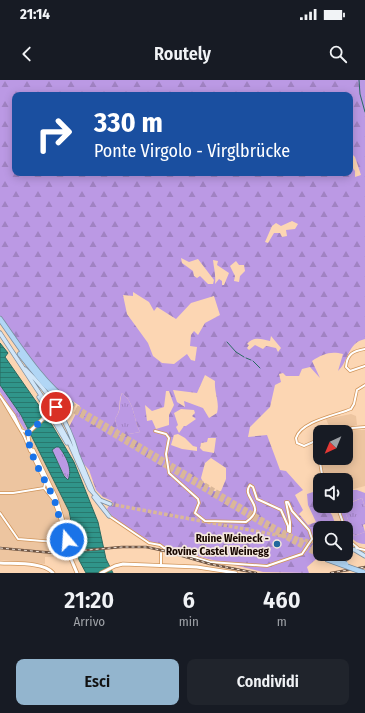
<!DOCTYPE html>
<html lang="it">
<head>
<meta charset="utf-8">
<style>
  :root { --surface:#171b24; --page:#20242c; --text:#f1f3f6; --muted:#9ea1a6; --accent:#93b5ce }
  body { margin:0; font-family:"Fira Sans Condensed",sans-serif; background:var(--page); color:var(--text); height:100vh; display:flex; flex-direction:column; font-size:15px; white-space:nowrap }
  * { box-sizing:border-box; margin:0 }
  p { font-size:13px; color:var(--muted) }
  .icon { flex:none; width:22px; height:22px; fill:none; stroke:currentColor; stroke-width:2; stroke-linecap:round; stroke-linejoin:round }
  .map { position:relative; height:493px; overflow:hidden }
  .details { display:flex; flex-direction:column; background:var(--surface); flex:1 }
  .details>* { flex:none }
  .guide { position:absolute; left:12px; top:12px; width:341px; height:84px; border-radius:8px; box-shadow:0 2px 10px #0003; background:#1a4fa0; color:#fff; overflow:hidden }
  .needle { width:26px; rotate:224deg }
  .controls { position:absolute; left:313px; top:345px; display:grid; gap:8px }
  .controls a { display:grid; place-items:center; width:40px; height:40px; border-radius:8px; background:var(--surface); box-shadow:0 2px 10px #0003; font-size:20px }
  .pin { position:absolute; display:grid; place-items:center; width:34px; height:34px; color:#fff; margin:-17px; border:2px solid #fff; border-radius:50%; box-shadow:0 1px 4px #0007 }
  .me { position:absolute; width:44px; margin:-22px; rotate:342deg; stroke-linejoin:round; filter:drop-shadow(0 0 3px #0008) }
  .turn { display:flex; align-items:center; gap:14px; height:84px; padding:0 16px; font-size:18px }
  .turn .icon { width:52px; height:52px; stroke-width:2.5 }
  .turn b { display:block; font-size:28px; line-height:34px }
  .eta { display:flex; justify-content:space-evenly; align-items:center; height:68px; text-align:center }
  .eta b { font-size:24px; font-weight:600; line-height:28px }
  .primary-button { display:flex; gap:8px; margin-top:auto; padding:8px 16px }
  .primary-button a { flex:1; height:46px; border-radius:8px; background:var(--accent); color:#111; font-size:16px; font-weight:600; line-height:46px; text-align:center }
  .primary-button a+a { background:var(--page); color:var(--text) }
  .status { display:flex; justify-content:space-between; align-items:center; height:28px; padding:0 20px; background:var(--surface); direction:ltr }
  .status svg { height:11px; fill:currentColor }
  header { display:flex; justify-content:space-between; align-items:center; height:52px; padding:0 16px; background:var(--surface); font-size:18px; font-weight:600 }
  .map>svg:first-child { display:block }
  .built { fill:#edc5a0 }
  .grass { fill:url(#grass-tufts) }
  .forest { fill:url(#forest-firs); fill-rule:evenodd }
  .garden { fill:#bb99e4 }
  .water { fill:url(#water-rules); stroke:#296a61; fill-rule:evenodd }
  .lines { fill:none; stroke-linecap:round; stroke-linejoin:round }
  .stream { stroke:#296a61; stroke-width:1 }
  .minor-tunnel { stroke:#dab798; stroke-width:2; stroke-dasharray:2 1; stroke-linecap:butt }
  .primary-tunnel { stroke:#dab798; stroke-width:3.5; stroke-dasharray:3.5 2; stroke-linecap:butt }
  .motorway-tunnel { stroke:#dab798; stroke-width:4.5; stroke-dasharray:4.5 2; stroke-linecap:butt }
  .minor-casing { stroke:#d0955b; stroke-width:3.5 }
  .tertiary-casing { stroke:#d0955b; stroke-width:4.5 }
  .secondary-casing { stroke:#d0955b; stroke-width:4.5 }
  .primary-casing { stroke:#7b8e9f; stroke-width:5 }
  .motorway-casing { stroke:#7b8e9f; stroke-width:6 }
  .minor { stroke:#fff; stroke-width:2 }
  .tertiary { stroke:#fff; stroke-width:3 }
  .secondary { stroke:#fff; stroke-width:3 }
  .primary { stroke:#d0e6f9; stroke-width:3.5 }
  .motorway { stroke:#b1d6f5; stroke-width:4.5 }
  .rail-casing { stroke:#6d5443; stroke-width:2.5 }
  .rail { stroke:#f5e8dd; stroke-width:1; stroke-dasharray:3; stroke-linecap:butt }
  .secondary-bridge-casing { stroke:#d0955b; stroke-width:4.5; stroke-linecap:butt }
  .motorway-bridge-casing { stroke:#7b8e9f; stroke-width:6; stroke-linecap:butt }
  .secondary-bridge { stroke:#fff; stroke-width:3 }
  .motorway-bridge { stroke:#b1d6f5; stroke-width:4.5 }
  .route { stroke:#1a73e8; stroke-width:7; stroke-dasharray:0 12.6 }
  .poi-dot { fill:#21699d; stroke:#f5e8dd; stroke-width:1.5 }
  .labels { text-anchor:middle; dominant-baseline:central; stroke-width:3.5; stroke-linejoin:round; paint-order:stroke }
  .poi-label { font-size:11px; font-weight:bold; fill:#180700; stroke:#f5e8dd; text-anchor:end }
</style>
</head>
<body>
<div class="status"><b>21:14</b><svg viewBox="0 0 49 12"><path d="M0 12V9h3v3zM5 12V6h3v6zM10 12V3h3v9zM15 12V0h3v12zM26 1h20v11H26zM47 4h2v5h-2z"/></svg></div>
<header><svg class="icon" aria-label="back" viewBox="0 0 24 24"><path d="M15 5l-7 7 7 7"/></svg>Routely<svg class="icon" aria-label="search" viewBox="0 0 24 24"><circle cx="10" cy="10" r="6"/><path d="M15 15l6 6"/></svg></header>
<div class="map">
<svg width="365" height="493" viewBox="0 0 365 493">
  <defs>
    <pattern id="grass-tufts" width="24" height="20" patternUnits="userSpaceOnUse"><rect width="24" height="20" fill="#bb99e4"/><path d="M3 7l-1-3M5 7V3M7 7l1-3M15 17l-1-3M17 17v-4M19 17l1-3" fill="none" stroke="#a082c2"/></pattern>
    <pattern id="forest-firs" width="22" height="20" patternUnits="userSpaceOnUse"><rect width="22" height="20" fill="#bb99e4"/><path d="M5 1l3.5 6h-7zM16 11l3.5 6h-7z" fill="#a082c2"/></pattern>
    <pattern id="water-rules" width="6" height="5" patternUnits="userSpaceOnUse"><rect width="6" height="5" fill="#30958a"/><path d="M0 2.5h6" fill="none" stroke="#28786e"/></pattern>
  </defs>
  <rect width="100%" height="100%" fill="#fcd6b3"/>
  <path class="built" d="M0,312L25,349H27L31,354L43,376L69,431L79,480L67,476L45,477V484L0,480Z
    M351,334L356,336L357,345L335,352L332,347L330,348L326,339Z
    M355,350H365V406L346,411V400H325L319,376L320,378H346V352Z"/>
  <path class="grass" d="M0,305L21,335L27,349L25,350L0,312Z
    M122,313C135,323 133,338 140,352L129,354L124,351V354L119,356L115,339C123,327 118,325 122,313Z
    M56,367H59C66,376 73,389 68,400L64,395L52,370Z
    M362,418L365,427V444L363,445L365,452L354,456L343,426Z"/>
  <path class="forest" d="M0,0H365V259C347,263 349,281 338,291L343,274C330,271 323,274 312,281L320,298L310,287L302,289L299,296H286L283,293L279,294L281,302L275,305L270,327L250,347L248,357L267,355L280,390L286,391L303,410L295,415L303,430L299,434L308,445L316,442L308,425L307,414L316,411L320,418V426H325L332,435L337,448H320V474H322L307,487L309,493L263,492L204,478L151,462L115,440L107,429L112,421L103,417L96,410L89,390L82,382L69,347L80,326L56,310L40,292L0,236ZM15,15H350V72L355,77L361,95L355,97V91L350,84V93H15ZM292,141L298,144L295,149L286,150L287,156L282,157L280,153H274L268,163L265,162L272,146L276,143L281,146ZM181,178L189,182L198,179L214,200L213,204H208L200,196L197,198L194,196L193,191L182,183ZM213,180L218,181L217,185L229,193L224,205H222V201L219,199L215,204C216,195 214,189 213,180ZM236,181L239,185H244L245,191L240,196L239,202L234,201L235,196L230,186ZM133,212L149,222L154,231L157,227L176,239L191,223L214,216L220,235L205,243L198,255L194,251L191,255L190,266L197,267L195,281L191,280L187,274L174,284L162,283L153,276L148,263L127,234L123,215L133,216ZM271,256L281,268L278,272L276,268L266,266L263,269L255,265L249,270L247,268L249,265L247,264C254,256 261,259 270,261ZM205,295L215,301C214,313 220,322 217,333L209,338L203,328L184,321L185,327L177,322L173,310L197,313ZM166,311H169L174,325L169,335V345L156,349L152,340L147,341L145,325L152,331L164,327ZM122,313C135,323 133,338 140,352L129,354L127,350H123L124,354L121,356H119L115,339C123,327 117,324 122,313ZM181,329L194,330L195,333L192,336L196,339L186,346H184L179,353L176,347L178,345L174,333ZM178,354L185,358L193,366L197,367V371L182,369L171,365L174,355ZM208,358H216L214,373L203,371L200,368L201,363L207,362ZM211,378L226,388V399L221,411H214L203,402L201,398L205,383Z"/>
  <path class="garden" d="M348,410H357L365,413V427L362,418L346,424V413Z
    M339,426H343L354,456L365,452V464C347,464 343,440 339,426Z"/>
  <path class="water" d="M0,263L8,273L5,277L49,340L74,382L98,442L106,479L113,493H86L79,480L69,431L21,335L0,305ZM56,367H59C66,376 73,389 68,400L64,396L52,370Z"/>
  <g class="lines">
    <path class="stream" d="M359,0L360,14L365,32
      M227,262L236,272L244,277
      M246,278L251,280
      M253,281L260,288"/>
    <path class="minor-tunnel" d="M159,468L161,473"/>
    <path class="primary-tunnel" d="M110,424L320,463"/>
    <path class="motorway-tunnel" d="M71,324L276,448L320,471
      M69,328L274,451L326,479"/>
    <defs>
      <path id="minor" d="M365,269C353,271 347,274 346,287L350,291L365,286
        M0,316L14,335L21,350L28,353
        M2,319L24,356L30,371
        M155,351L166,354L169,358L166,374L169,393L198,419L199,423L195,433L205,441L246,442C269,426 240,418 250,405L253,407L257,419L281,430L288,446V451L290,452V442L286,422
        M341,352L352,348L365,347
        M320,359L304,366L297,363L296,358C301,341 337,335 351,329L354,324L357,310L365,305
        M320,370L319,377L323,400
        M44,400L45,404L44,408L52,418
        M0,413H13L44,408
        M337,426L345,448
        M0,433L18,459L68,463
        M109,436L149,463L160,465L164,468L210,482L267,486L302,474L312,459L309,450L292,431L288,422H286
        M346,451L351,462L358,468
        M356,468L365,470
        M161,486V473"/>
      <path id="tertiary" d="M0,483C15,484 44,482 53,493
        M101,493L115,486L123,484L197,487L236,493"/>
      <path id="secondary" d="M44,338L28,353C28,372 41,391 49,408C57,427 65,449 69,470
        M33,370L56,418L67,454V459
        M70,475V477
        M71,479L77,493"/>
      <path id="primary" d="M0,253L50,329
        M25,289C49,312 68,341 77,373
        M39,317L47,328L44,337
        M53,333L69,362L90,409L100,420L110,424
        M44,338L53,339L67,363
        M76,371L93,412
        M94,417L109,436
        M346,468L355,470L365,476"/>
      <path id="motorway" d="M0,239C22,270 41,301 71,324
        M20,274L45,305L69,328"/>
    </defs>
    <use href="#minor" class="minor-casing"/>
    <use href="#tertiary" class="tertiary-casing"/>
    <use href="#secondary" class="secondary-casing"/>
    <use href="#primary" class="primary-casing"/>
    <use href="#motorway" class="motorway-casing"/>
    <use href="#minor" class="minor"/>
    <use href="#tertiary" class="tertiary"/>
    <use href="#secondary" class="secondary"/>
    <use href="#primary" class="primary"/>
    <use href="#motorway" class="motorway"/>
    <defs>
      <path id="rail" d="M0,468L54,473L122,467H146L165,471L210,484L256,493
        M331,493L365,487"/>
    </defs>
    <use href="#rail" class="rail-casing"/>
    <use href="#rail" class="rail"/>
    <defs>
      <path id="secondary-bridge" d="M44,338L55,328"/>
      <path id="motorway-bridge" d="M328,476L346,484
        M326,479L365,493"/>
    </defs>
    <use href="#secondary-bridge" class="secondary-bridge-casing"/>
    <use href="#motorway-bridge" class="motorway-bridge-casing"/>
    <use href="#secondary-bridge" class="secondary-bridge"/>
    <use href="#motorway-bridge" class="motorway-bridge"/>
  </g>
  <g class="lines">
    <path class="route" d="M56,327L28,353C28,376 45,398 54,419C59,432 60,448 67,460"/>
  </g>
  <circle class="poi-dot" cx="277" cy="464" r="4"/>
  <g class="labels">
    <g class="poi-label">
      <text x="269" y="458">Ruine Weineck -<tspan x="269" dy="13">Rovine Castel Weinegg</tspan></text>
    </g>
  </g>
</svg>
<div class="controls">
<a><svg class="needle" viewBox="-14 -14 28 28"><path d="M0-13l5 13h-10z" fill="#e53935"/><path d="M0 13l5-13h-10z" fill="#9ea1a6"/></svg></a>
<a><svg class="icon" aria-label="sound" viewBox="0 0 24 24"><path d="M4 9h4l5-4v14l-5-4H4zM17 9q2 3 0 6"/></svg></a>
<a><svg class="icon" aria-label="search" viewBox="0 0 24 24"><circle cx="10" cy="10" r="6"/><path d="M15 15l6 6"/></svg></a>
</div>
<div class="pin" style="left:56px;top:327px;background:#d93025"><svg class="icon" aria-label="arrive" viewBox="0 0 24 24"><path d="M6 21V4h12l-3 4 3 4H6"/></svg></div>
<svg class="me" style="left:67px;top:460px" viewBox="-20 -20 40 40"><circle r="17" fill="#1a73e8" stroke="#fff" stroke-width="3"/><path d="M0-11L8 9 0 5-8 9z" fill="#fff"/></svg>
<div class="guide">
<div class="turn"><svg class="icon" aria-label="right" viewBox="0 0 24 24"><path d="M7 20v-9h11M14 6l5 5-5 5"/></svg><div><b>330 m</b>Ponte Virgolo - Virglbrücke</div></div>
</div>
</div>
<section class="details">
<div class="eta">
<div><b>21:20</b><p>Arrivo</p></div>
<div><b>6</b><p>min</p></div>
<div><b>460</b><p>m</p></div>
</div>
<div class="primary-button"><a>Esci</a><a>Condividi</a></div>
</section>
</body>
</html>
